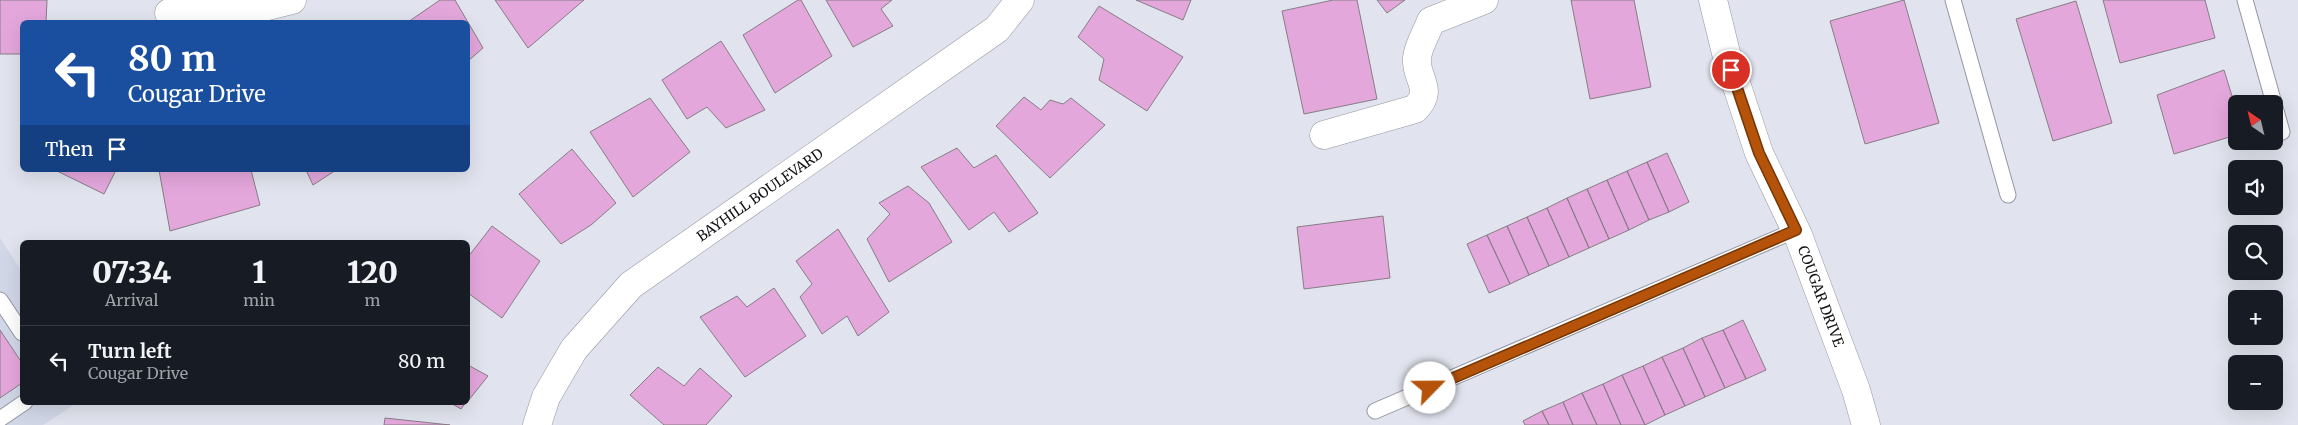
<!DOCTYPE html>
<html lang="en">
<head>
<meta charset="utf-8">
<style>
  :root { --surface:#171b24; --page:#20242c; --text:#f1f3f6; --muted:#9ea1a6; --line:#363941 }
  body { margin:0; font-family:Merriweather,serif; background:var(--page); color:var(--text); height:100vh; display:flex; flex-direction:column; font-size:19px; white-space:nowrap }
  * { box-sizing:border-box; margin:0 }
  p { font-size:16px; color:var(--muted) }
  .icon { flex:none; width:28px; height:28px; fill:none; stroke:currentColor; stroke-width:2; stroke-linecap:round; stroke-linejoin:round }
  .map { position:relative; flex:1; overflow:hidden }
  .sheet { position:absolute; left:20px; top:240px; width:450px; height:165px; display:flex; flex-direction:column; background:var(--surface); border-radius:8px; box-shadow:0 5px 20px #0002 }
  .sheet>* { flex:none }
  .banner { position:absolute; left:20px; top:20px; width:450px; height:152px; border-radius:8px; box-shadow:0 5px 20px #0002; background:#1a4fa0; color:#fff; overflow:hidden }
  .needle { width:32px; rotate:325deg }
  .fabs { position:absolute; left:2228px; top:95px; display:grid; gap:10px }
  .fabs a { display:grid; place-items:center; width:55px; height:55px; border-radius:8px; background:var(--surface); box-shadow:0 5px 20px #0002; font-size:25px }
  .pin { position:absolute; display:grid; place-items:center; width:42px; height:42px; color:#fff; margin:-21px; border:2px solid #fff; border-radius:50%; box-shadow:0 1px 5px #0007 }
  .me { position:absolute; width:55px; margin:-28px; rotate:67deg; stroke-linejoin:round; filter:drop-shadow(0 0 4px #0008) }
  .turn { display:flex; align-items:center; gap:18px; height:105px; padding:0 25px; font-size:22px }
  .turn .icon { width:65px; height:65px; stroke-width:2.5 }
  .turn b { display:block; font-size:35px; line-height:42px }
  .then { display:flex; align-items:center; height:48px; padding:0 25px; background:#0003; gap:10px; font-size:19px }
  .eta { display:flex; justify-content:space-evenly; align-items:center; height:85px; text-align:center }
  .eta b { font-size:30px; font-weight:800; line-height:35px }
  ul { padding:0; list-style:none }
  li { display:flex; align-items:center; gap:15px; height:70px; padding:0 25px; border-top:1px solid var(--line) }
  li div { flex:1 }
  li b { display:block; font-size:19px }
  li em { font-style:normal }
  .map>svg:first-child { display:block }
  .built { fill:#d2d7e8 }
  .building { fill:#e4a7dc; stroke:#867d84 }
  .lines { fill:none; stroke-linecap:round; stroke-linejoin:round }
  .service-casing { stroke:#9496a0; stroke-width:17 }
  .minor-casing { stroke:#9496a0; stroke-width:29 }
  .service { stroke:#fff; stroke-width:15 }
  .minor { stroke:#fff; stroke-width:28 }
  .route-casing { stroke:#753606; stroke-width:12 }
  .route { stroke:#b45309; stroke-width:9 }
  .labels { text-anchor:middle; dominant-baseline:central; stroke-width:4; stroke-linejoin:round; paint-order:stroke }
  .street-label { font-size:14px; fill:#101114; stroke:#eef1fb }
</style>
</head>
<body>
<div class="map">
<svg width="2298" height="425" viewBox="0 0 2298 425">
  <rect width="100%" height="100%" fill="#e1e4ee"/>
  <path class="built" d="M0,238L22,272V402L77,403L43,425H0Z"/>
  <path class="building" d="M0,0H47L46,22H22V54H0Z
    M440,0H455L483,48L468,61V22H408Z
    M495,0H584L528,48Z
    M798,0H801L832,56L775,93L743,35Z
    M826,0H892L881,9L893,26L853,47Z
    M1136,0H1191L1183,20Z
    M1333,0H1357L1377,99L1304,114L1282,11Z
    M1377,0H1405L1387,13Z
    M1571,0H1634L1651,87L1590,99Z
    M1904,0L1939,123L1865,144L1830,21Z
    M2103,0H2205L2215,38L2120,63Z
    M2076,1L2112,123L2053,141L2016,19Z
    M1099,6L1183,57L1147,111L1099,80L1104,59L1078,37Z
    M721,41L765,110L726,128L707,107L687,119L662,80Z
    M2224,70L2236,109V135L2174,154L2157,95Z
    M1024,97L1041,110L1050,100L1063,104L1071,98L1105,125L1050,178L996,126Z
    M650,98L690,152L633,197L590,132Z
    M957,148L974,168L996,155L1038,213L1009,232L994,212L969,230L921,167Z
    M572,149L616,203L591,225L561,244L519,194Z
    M1667,153L1689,202L1669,212L1647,162Z
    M1647,162L1669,212L1649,220L1627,171Z
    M55,170H116L104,194Z
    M159,170H251L260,205L170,231Z
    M306,170H336L313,185Z
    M1627,171L1649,220L1629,230L1607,180Z
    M1607,180L1629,230L1609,239L1587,189Z
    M908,186L929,203L952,242L889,282L867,239L890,214L879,203Z
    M1587,189L1609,239L1589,248L1567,198Z
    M1567,198L1589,248L1569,257L1547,208Z
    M1547,208L1569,257L1549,266L1527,217Z
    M1383,216L1390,278L1304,289L1297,227Z
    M1527,217L1549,266L1529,275L1507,226Z
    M492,226L540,261L502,318L468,293V257Z
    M1507,226L1529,275L1510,284L1487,235Z
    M838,229L889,312L858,336L847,316L822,334L800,297L812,284L796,261Z
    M1487,235L1510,284L1489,293L1467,244Z
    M774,288L806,336L745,377L700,317L737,296L747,307Z
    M1743,320L1766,370L1746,379L1723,330Z
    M0,330L22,363V383L0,398Z
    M1723,330L1746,379L1725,388L1702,338Z
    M1702,338L1725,388L1705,397L1683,348Z
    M1683,348L1705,397L1685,406L1662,357Z
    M1662,357L1685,406L1665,415L1643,366Z
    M468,365L488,376L468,401Z
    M1643,366L1665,415L1645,425L1622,375Z
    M658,367L684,386L700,368L732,396L706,425H664L630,395Z
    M1622,375L1645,425H1621L1603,384Z
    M1603,384L1621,425H1597L1582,393Z
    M1582,393L1597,425H1573L1563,402Z
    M449,402H466L461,409Z
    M1563,402L1573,425H1549L1542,411Z
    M1542,411L1549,425H1525L1523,421Z
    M385,418L450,425H384Z"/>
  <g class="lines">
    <defs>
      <path id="service" d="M1953,0L2008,195
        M2245,0L2282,132
        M0,300L22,333
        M1375,411L1796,230
        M0,419L25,402"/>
      <g id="minor">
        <path id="s1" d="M1713,0L1726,53L1759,153L1798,235L1856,390L1866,425"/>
        <path d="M169,13L252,10L292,0"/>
        <path d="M1324,135L1415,109C1435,89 1415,79 1417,58C1418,46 1427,32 1431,21L1484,0"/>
        <path id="s2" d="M537,425L546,397L574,349L631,285L997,29L1020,0"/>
      </g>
    </defs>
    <use href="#service" class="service-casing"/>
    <use href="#minor" class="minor-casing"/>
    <use href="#service" class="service"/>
    <use href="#minor" class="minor"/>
  </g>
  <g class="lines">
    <defs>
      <path id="route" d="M1430,388L1796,230L1759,153L1731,70"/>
    </defs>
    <use href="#route" class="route-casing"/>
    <use href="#route" class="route"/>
  </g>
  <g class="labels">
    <g class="street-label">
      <text stroke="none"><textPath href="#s2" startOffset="328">BAYHILL BOULEVARD</textPath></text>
      <text stroke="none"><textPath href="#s1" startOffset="316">COUGAR DRIVE</textPath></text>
    </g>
  </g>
</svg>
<div class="fabs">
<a><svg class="needle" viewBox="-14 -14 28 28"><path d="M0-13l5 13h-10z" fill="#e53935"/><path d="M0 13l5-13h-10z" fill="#9ea1a6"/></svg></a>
<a><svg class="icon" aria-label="sound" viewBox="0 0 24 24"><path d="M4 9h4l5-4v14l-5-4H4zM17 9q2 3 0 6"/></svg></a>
<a><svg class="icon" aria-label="search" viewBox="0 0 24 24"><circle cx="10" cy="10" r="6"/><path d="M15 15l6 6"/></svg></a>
<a>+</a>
<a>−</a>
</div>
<div class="pin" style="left:1731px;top:70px;background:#d93025"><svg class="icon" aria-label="arrive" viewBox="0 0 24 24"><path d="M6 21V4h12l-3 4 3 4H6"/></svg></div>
<svg class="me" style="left:1430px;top:388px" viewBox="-20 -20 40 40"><circle r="19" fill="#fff"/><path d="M0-13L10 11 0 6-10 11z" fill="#b45309"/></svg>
<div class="banner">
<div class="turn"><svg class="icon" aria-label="left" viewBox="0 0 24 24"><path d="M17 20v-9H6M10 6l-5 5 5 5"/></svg><div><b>80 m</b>Cougar Drive</div></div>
<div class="then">Then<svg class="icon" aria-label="arrive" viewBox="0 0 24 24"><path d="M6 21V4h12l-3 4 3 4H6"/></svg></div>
</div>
<section class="sheet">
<div class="eta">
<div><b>07:34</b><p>Arrival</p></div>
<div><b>1</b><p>min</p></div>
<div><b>120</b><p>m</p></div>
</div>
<ul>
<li><svg class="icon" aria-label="left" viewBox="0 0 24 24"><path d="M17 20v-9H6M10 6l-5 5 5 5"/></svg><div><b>Turn left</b><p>Cougar Drive</p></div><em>80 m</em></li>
</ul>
</section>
</div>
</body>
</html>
